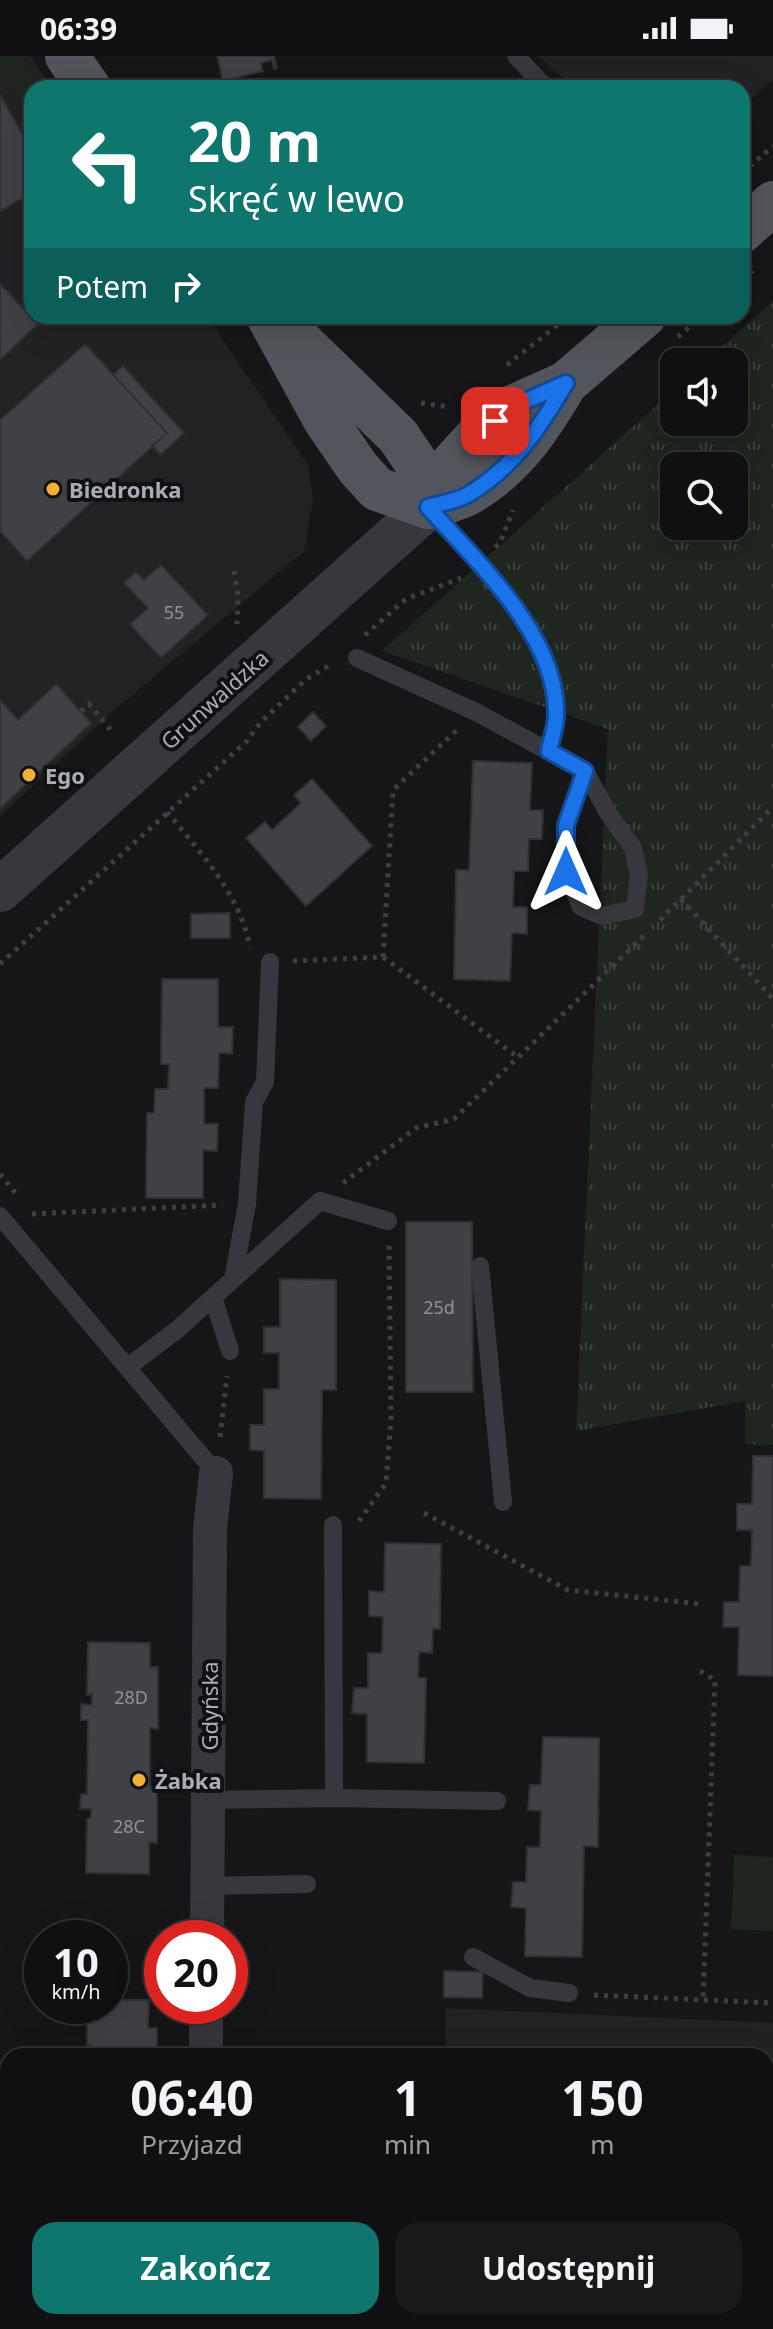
<!DOCTYPE html>
<html lang="pl">
<head>
<meta charset="utf-8">
<style>
  :root { --surface:#101012; --page:#19191b; --text:#f1f3f6; --muted:#9c9d9f; --line:#303032; --accent:#0f766e }
  body { margin:0; font-family:"Noto Sans",sans-serif; background:var(--page); color:var(--text); height:100vh; display:flex; flex-direction:column; font-size:30px; white-space:nowrap }
  * { box-sizing:border-box; margin:0 }
  p { font-size:26px; color:var(--muted) }
  .icon { flex:none; width:44px; height:44px; fill:none; stroke:currentColor; stroke-width:2; stroke-linecap:round; stroke-linejoin:round }
  .map { position:relative; flex:1; overflow:hidden }
  .sheet { position:absolute; left:0px; top:1992px; width:774px; height:282px; display:flex; flex-direction:column; background:var(--surface); border-radius:24px 24px 0 0; box-shadow:0 8px 32px #0002,0 0 0 2px var(--line) }
  .sheet>* { flex:none }
  .guide { position:absolute; left:24px; top:24px; width:726px; height:244px; border-radius:24px; box-shadow:0 8px 32px #0002,0 0 0 2px var(--line); background:#0f766e; color:#fff; overflow:hidden }
  .controls { position:absolute; left:660px; top:292px; display:grid; gap:16px }
  .controls a { display:grid; place-items:center; width:88px; height:88px; border-radius:16px; background:var(--surface); box-shadow:0 8px 32px #0002,0 0 0 2px var(--line); font-size:40px }
  .speed { position:absolute; left:24px; top:1864px; display:flex; gap:16px; font-size:40px; font-weight:700; text-align:center }
  .speed>* { display:grid; place-content:center; width:104px; height:104px; border-radius:50%; background:var(--surface); box-shadow:0 8px 32px #0002,0 0 0 2px var(--line); line-height:1 }
  .speed small { font-size:20px; font-weight:400 }
  .speed .limit { border:12px solid #d22; background:#fff; color:#111 }
  .pin { position:absolute; display:grid; place-items:center; width:68px; height:68px; color:#fff; margin:-34px; border-radius:16px; box-shadow:0 4px 12px #0006 }
  .me { position:absolute; width:88px; margin:-44px; rotate:0deg; stroke-linejoin:round; filter:drop-shadow(0 0 6px #0008) }
  .turn { display:flex; align-items:center; gap:28px; height:168px; padding:0 32px; font-size:36px }
  .turn .icon { width:104px; height:104px; stroke-width:2.5 }
  .turn b { display:block; font-size:56px; line-height:68px }
  .then { display:flex; align-items:center; height:76px; padding:0 32px; background:#0003; gap:16px; font-size:30px }
  .eta { display:flex; justify-content:space-evenly; align-items:center; height:136px; text-align:center }
  .eta b { font-size:48px; font-weight:700; line-height:56px }
  .action { display:flex; gap:16px; margin-top:auto; padding:16px 32px }
  .action a { flex:1; height:92px; border-radius:24px; background:var(--accent); color:#fff; font-size:32px; font-weight:700; line-height:92px; text-align:center }
  .action a+a { background:var(--page); color:var(--text) }
  .status { display:flex; justify-content:space-between; align-items:center; height:56px; padding:0 40px; background:var(--surface); direction:ltr }
  .status svg { height:22px; fill:currentColor }
  .map>svg:first-child { display:block }
  .built { fill:#222225 }
  .grass { fill:#1e261f }
  .park { fill:url(#park-tufts); fill-rule:evenodd }
  .building { fill:#404145; stroke:#303034; stroke-width:2 }
  .lines { fill:none; stroke-linecap:round; stroke-linejoin:round }
  .path { stroke:#3d3f44; stroke-width:5; stroke-dasharray:4 6; stroke-linecap:butt }
  .service { stroke:#37383d; stroke-width:18 }
  .minor { stroke:#37383d; stroke-width:34 }
  .tertiary { stroke:#37383d; stroke-width:44 }
  .primary { stroke:#53555c; stroke-width:44 }
  .route-casing { stroke:#114b97; stroke-width:20 }
  .route { stroke:#1a73e8; stroke-width:14 }
  .poi-dot { fill:#f2b134; stroke:#111113; stroke-width:3 }
  .labels { text-anchor:middle; dominant-baseline:central; stroke-width:8; stroke-linejoin:round; paint-order:stroke }
  .number-label { font-size:18px; fill:#8e929b }
  .poi-label { font-size:22px; font-weight:bold; fill:#a8adb8; stroke:#111113; text-anchor:start }
  .street-label { font-size:22px; fill:#a8adb8; stroke:#111113 }
</style>
</head>
<body>
<div class="status"><b>06:39</b><svg viewBox="0 0 49 12"><path d="M0 12V9h3v3zM5 12V6h3v6zM10 12V3h3v9zM15 12V0h3v12zM26 1h20v11H26zM47 4h2v5h-2z"/></svg></div>
<div class="map">
<svg width="773" height="2273" viewBox="0 0 773 2273">
  <defs>
    <pattern id="park-tufts" width="24" height="20" patternUnits="userSpaceOnUse" patternTransform="scale(2)"><rect width="24" height="20" fill="#1e261f"/><path d="M3 7l-1-3M5 7V3M7 7l1-3M15 17l-1-3M17 17v-4M19 17l1-3" fill="none" stroke="#3c433d"/></pattern>
  </defs>
  <rect width="100%" height="100%" fill="#161618"/>
  <path class="built" d="M0,0H30L52,32H32V260H207L309,411L313,444L304,495L117,652L0,760Z
    M538,0H773V23L742,52V32H573Z
    M446,1952L773,1967V2273H444V2266H766V2000H446Z"/>
  <path class="grass" d="M0,0H17L39,32H32V70L0,12Z
    M734,1799L773,1801V1875L731,1873Z
    M468,1992L773,1993V2011H766V2000H468Z
    M766,2021H773V2157H766Z
    M766,2165H773V2252H766Z"/>
  <path class="park" d="M773,245V1389L745,1388V1345L576,1375L608,673L382,595L674,334V366H734V306H705ZM674,410H734V470H674Z"/>
  <path class="building" d="M217,0H274L277,12L274,13L272,4L261,7L263,15L223,25Z
    M0,39L32,95V137L0,155Z
    M0,228L38,268L0,304Z
    M85,288L167,377L27,505L0,475V364Z
    M123,310L184,377L160,399L152,390L167,377L113,319Z
    M161,509L208,559L161,602L130,568L148,552L124,527L136,516L144,524Z
    M56,628L91,667L0,753V644L18,664Z
    M313,656L326,670L311,685L298,671Z
    M473,705L532,707L530,754H543L542,783H529L528,815H514L513,851H527V878L512,877L510,925L454,923L456,814H469Z
    M312,723L372,790L306,850L246,782L265,766L272,774L301,747L294,739Z
    M230,857V882H191V858Z
    M162,923H218V971H233L232,998L219,997L218,1032H204V1068H218L217,1095L203,1094V1142H146L147,1057H154L155,1033H168L169,1008H161Z
    M406,1166H472L473,1336H406Z
    M280,1223L336,1224V1334H322L321,1443L264,1442V1395L250,1394V1369H264V1333H279V1297H264V1271H280Z
    M753,1400H773V1620L738,1619L739,1571H723L724,1546H739L740,1510H751L752,1474H737V1448H752Z
    M385,1487L441,1488L440,1573H433L432,1597L419,1596L418,1622H426L424,1707L367,1706V1658L352,1657L354,1632H368V1597H382L383,1561L369,1560V1535L384,1536Z
    M88,1586L150,1587V1611H158V1673L150,1672V1730H157V1787L149,1786V1818L86,1817L87,1763L91,1762V1753H80L81,1738H87L88,1664H81V1648L92,1649V1638L87,1639Z
    M543,1681L599,1682L598,1791L584,1790L582,1901L525,1900L526,1852L511,1851L513,1826H526L527,1791H540L541,1755L528,1754L530,1729H541Z
    M444,1915L483,1916L482,1942L444,1941Z
    M110,1944H149L148,1972H157V2000H90V1989H87V1950H110Z
    M265,2266H312V2273H265Z
    M400,2266H436V2273H400Z
    M454,2266H518V2273H454Z"/>
  <g class="lines">
    <path class="path" d="M742,117L773,90
      M742,224L754,213
      M678,281L702,260
      M507,309L569,260
      M421,347L450,351
      M495,491L500,487L513,454
      M234,515L238,540L237,568
      M365,579L406,543L461,522
      M81,655L89,648L114,678
      M167,756C201,797 240,839 250,891
      M681,843L773,943
      M660,864L773,751
      M383,901L519,1002
      M293,905L383,901L393,734L458,673
      M0,908L247,685L260,667L305,624L333,607
      M0,1118L17,1139
      M343,1127L416,1072L454,1063L647,877
      M32,1158L222,1149
      M220,1381L227,1320
      M424,1457L568,1534L701,1548
      M359,1465L386,1427L391,1362L389,1188
      M700,1615L715,1624L703,1945
      M594,1939L773,1947"/>
    <path class="service" d="M516,0L546,32
      M429,453C477,506 559,582 556,659C556,671 551,684 549,695
      M357,602L476,656L585,715L608,757L633,792L639,818L635,853L602,860L581,851L566,816V769L585,715
      M0,1160L216,1417
      M480,1210L503,1446
      M233,1223L247,1148L254,1046L265,1026L270,906
      M213,1241L230,1295
      M128,1311L178,1273L320,1145L388,1165
      M333,1469L334,1742
      M208,1744L334,1742L497,1745
      M207,1830L307,1828
      M473,1901L530,1932L569,1937"/>
    <path class="minor" d="M207,1882L210,1473L216,1417
      M206,2000V1950
      M204,2273V2266"/>
    <path class="tertiary" d="M0,834L428,451"/>
    <path class="primary" d="M67,0L89,32
      M742,175L773,147
      M268,260L325,364L358,412L377,433L428,451
      M292,277L398,380L419,411L428,451
      M428,451L449,411L481,376L508,353L566,327L644,260
      M428,451C441,447 458,444 469,437C515,410 540,371 566,327"/>
  </g>
  <g class="lines">
    <defs>
      <path id="route" d="M495,365L508,353L566,327C540,371 515,410 469,438C458,445 441,447 428,451C476,505 558,580 556,659C556,671 551,684 549,695L585,715L566,769V816"/>
    </defs>
    <use href="#route" class="route-casing"/>
    <use href="#route" class="route"/>
  </g>
  <g class="poi-dot">
    <circle cx="53" cy="433" r="8"/>
    <circle cx="29" cy="719" r="8"/>
    <circle cx="139" cy="1724" r="8"/>
  </g>
  <g class="labels">
    <g class="number-label">
      <text x="174" y="556">55</text>
      <text x="439" y="1251">25d</text>
      <text x="131" y="1641">28D</text>
      <text x="129" y="1770">28C</text>
    </g>
    <g class="poi-label">
      <text x="69" y="433">Biedronka</text>
      <text x="45" y="719">Ego</text>
      <text x="155" y="1724">Żabka</text>
    </g>
    <g class="street-label">
      <text transform="translate(214 643) rotate(-42)">Grunwaldzka</text>
      <text transform="translate(209 1650) rotate(-90)">Gdyńska</text>
    </g>
  </g>
</svg>
<div class="controls">
<a><svg class="icon" aria-label="sound" viewBox="0 0 24 24"><path d="M4 9h4l5-4v14l-5-4H4zM17 9q2 3 0 6"/></svg></a>
<a><svg class="icon" aria-label="search" viewBox="0 0 24 24"><circle cx="10" cy="10" r="6"/><path d="M15 15l6 6"/></svg></a>
</div>
<div class="speed"><div>10<small>km/h</small></div><div class="limit">20</div></div>
<div class="pin" style="left:495px;top:365px;background:#d93025"><svg class="icon" aria-label="arrive" viewBox="0 0 24 24"><path d="M6 21V4h12l-3 4 3 4H6"/></svg></div>
<svg class="me" style="left:566px;top:816px" viewBox="-20 -20 40 40"><path d="M0-17L14 15 0 8-14 15z" fill="#1a73e8" stroke="#fff" stroke-width="4"/></svg>
<div class="guide">
<div class="turn"><svg class="icon" aria-label="left" viewBox="0 0 24 24"><path d="M17 20v-9H6M10 6l-5 5 5 5"/></svg><div><b>20 m</b>Skręć w lewo</div></div>
<div class="then">Potem<svg class="icon" aria-label="right" viewBox="0 0 24 24"><path d="M7 20v-9h11M14 6l5 5-5 5"/></svg></div>
</div>
<section class="sheet">
<div class="eta">
<div><b>06:40</b><p>Przyjazd</p></div>
<div><b>1</b><p>min</p></div>
<div><b>150</b><p>m</p></div>
</div>
<div class="action"><a>Zakończ</a><a>Udostępnij</a></div>
</section>
</div>
</body>
</html>
